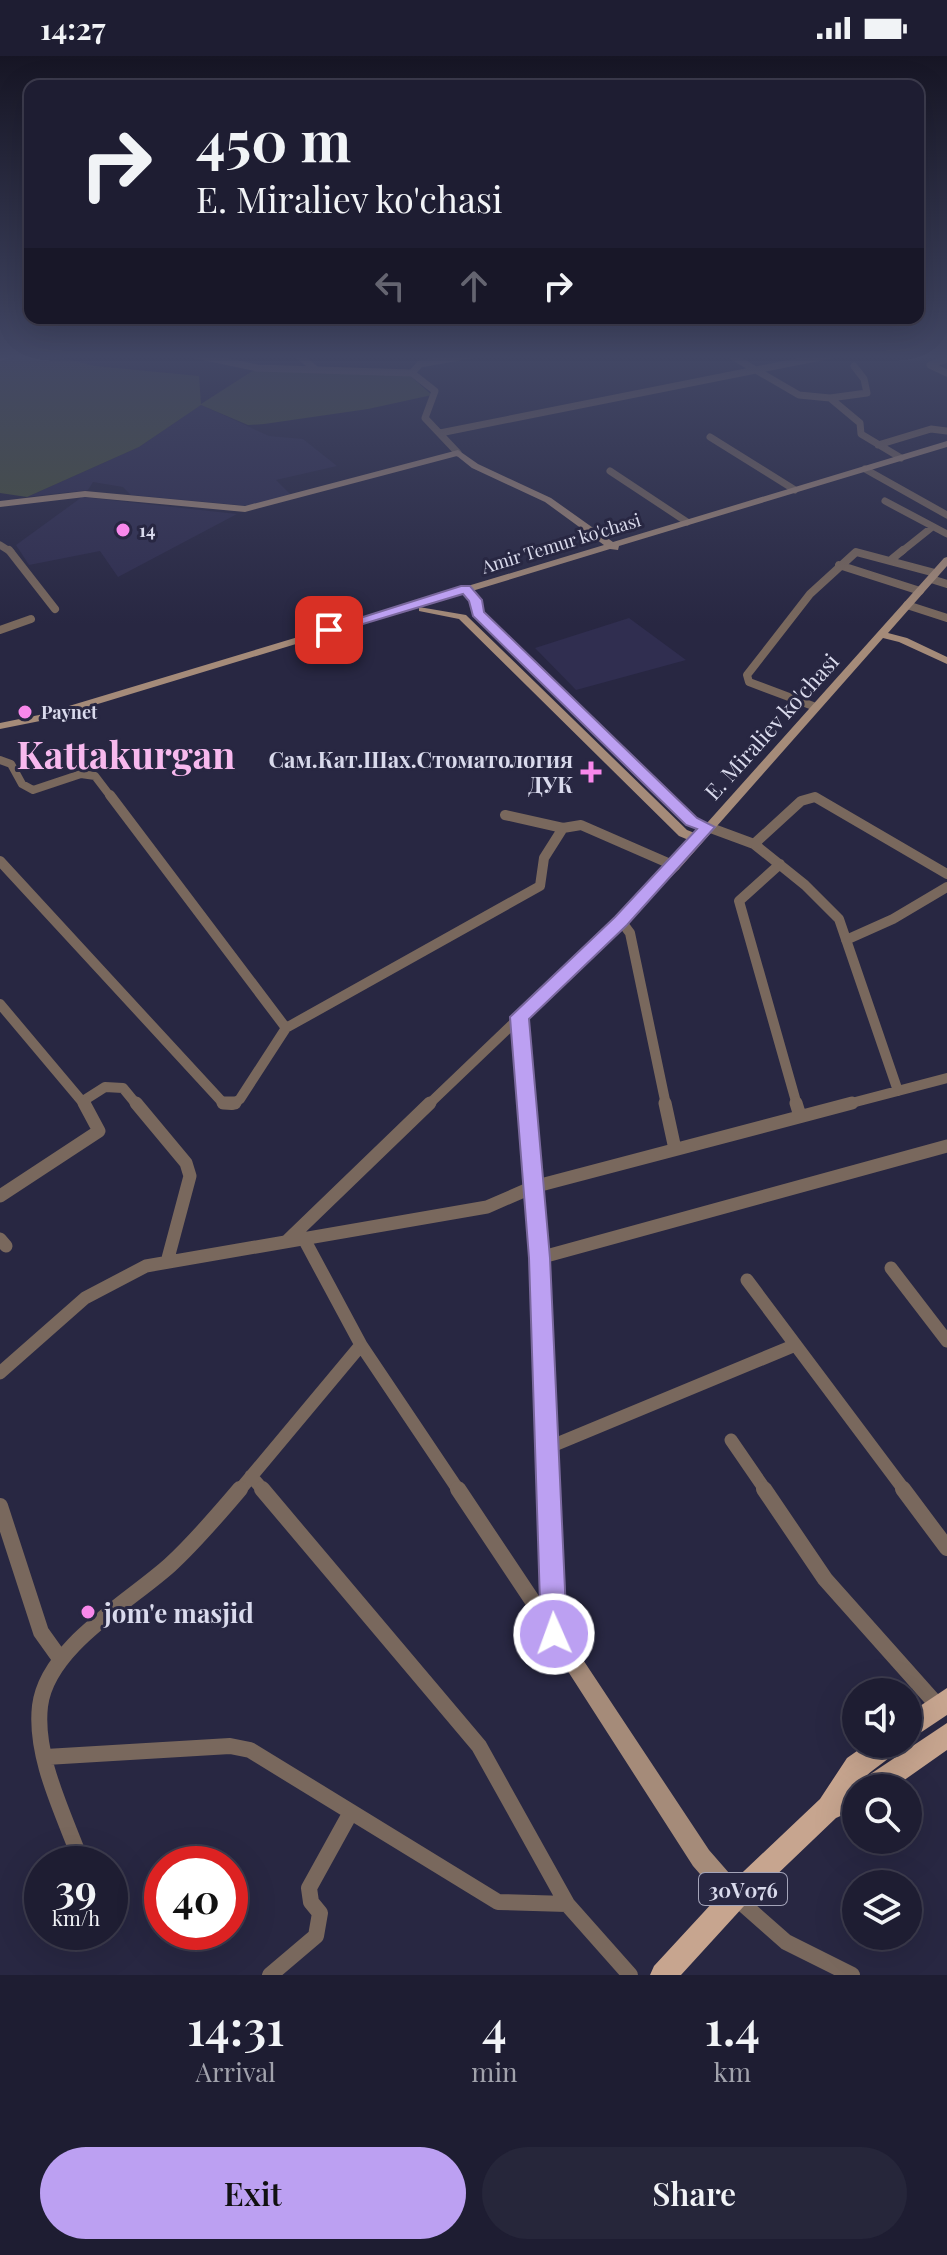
<!DOCTYPE html>
<html lang="en">
<head>
<meta charset="utf-8">
<style>
  :root { --surface:#1e1d32; --page:#26263a; --text:#f1f3f6; --muted:#a1a2ac; --line:#3c3b4d; --accent:#bca0f2 }
  body { margin:0; font-family:"Playfair Display",serif; background:var(--page); color:var(--text); height:100vh; display:flex; flex-direction:column; font-size:30px; white-space:nowrap }
  * { box-sizing:border-box; margin:0 }
  p { font-size:26px; color:var(--muted) }
  .icon { flex:none; width:44px; height:44px; fill:none; stroke:currentColor; stroke-width:2; stroke-linecap:round; stroke-linejoin:round }
  .map { position:relative; height:1919px; overflow:hidden }
  .panel { display:flex; flex-direction:column; background:var(--surface); flex:1 }
  .panel>* { flex:none }
  .hud { position:absolute; left:24px; top:24px; width:900px; height:244px; border-radius:16px; box-shadow:0 8px 32px #0002,0 0 0 2px var(--line); background:#1e1d32; color:var(--text); overflow:hidden }
  .controls { position:absolute; left:842px; top:1622px; display:grid; gap:16px }
  .controls a { display:grid; place-items:center; width:80px; height:80px; border-radius:50%; background:var(--surface); box-shadow:0 8px 32px #0002,0 0 0 2px var(--line); font-size:40px }
  .speed { position:absolute; left:24px; top:1790px; display:flex; gap:16px; font-size:40px; font-weight:700; text-align:center }
  .speed>* { display:grid; place-content:center; width:104px; height:104px; border-radius:50%; background:var(--surface); box-shadow:0 8px 32px #0002,0 0 0 2px var(--line); line-height:1 }
  .speed small { font-size:20px; font-weight:400 }
  .speed .limit { border:12px solid #d22; background:#fff; color:#111 }
  .pin { position:absolute; display:grid; place-items:center; width:68px; height:68px; color:#fff; margin:-34px; border-radius:16px; box-shadow:0 4px 12px #0006 }
  .me { position:absolute; width:88px; margin:-44px; rotate:358deg; stroke-linejoin:round; filter:drop-shadow(0 0 6px #0008) }
  .turn { display:flex; align-items:center; gap:28px; height:168px; padding:0 40px; font-size:36px }
  .turn .icon { width:104px; height:104px; stroke-width:2.5 }
  .turn b { display:block; font-size:56px; line-height:68px }
  .lanes { display:flex; align-items:center; height:76px; padding:0 40px; background:#0003; justify-content:center; gap:40px; direction:ltr }
  .lanes .off { opacity:.35 }
  .eta { display:flex; justify-content:space-evenly; align-items:center; height:136px; text-align:center }
  .eta b { font-size:48px; font-weight:600; line-height:56px }
  .action { display:flex; gap:16px; margin-top:auto; padding:16px 40px }
  .action a { flex:1; height:92px; border-radius:48px; background:var(--accent); color:#111; font-size:32px; font-weight:600; line-height:92px; text-align:center }
  .action a+a { background:var(--page); color:var(--text) }
  .status { display:flex; justify-content:space-between; align-items:center; height:56px; padding:0 40px; background:var(--surface); direction:ltr }
  .status svg { height:22px; fill:currentColor }
  .map>svg:first-child { display:block }
  .built { fill:#302e50 }
  .green { fill:#49523a }
  .lines { fill:none; stroke-linecap:round; stroke-linejoin:round }
  .street-far4 { stroke:#79685d; stroke-width:7 }
  .street-far3 { stroke:#79685d; stroke-width:8 }
  .street-far2 { stroke:#79685d; stroke-width:10 }
  .street-far1 { stroke:#79685d; stroke-width:13 }
  .street { stroke:#79685d; stroke-width:16 }
  .secondary { fill:#a58b79; fill-rule:evenodd }
  .primary { fill:#c7a58f; fill-rule:evenodd }
  .route { fill:#bca0f2; stroke:#7a689d; stroke-width:2 }
  .poi-dot { fill:#f888eb; stroke:#282742; stroke-width:3 }
  .labels { text-anchor:middle; dominant-baseline:central; stroke-width:6; stroke-linejoin:round; paint-order:stroke }
  .far-poi-label { font-size:18px; font-weight:bold; fill:#d9daec; stroke:#282742; text-anchor:start }
  .far-street-label { font-size:18px; fill:#d9daec; stroke:#282742 }
  .shield { fill:#282742; stroke:#a4a4b9; stroke-width:2 }
  .shield-label { font-size:20px; font-weight:bold; fill:#d9daec }
  .street-label { font-size:22px; fill:#d9daec; stroke:#282742 }
  .poi-label { font-size:22px; font-weight:bold; fill:#d9daec; stroke:#282742; text-anchor:end }
  .near-poi-label { font-size:26px; font-weight:bold; fill:#d9daec; stroke:#282742; text-anchor:start }
  .town-label { font-size:38px; font-weight:bold; fill:#f7b9ee; stroke:#282742 }
</style>
</head>
<body>
<div class="status"><b>14:27</b><svg viewBox="0 0 49 12"><path d="M0 12V9h3v3zM5 12V6h3v6zM10 12V3h3v9zM15 12V0h3v12zM26 1h20v11H26zM47 4h2v5h-2z"/></svg></div>
<div class="map">
<svg width="947" height="1919" viewBox="0 0 947 1919">
  <rect width="100%" height="100%" fill="#282742"/>
  <path class="built" d="M201,349L269,380L303,383L337,410L276,424L292,440L249,450L131,439L123,431L93,426L88,434L27,441L139,391Z
    M82,441L237,458L118,521L100,495L29,509L16,489Z
    M629,562L686,604L576,634L535,592Z"/>
  <path class="green" d="M35,299H51L95,310L199,320L201,348L254,314L409,319L432,339L368,353L264,368L248,369L201,349L139,391L27,441L0,437V305Z"/>
  <g class="lines">
    <path class="street-far4" d="M196,299L257,312L412,317L435,335L425,362L458,397
      M298,299L315,313
      M730,299L799,339L830,342L860,367L861,378L901,402
      M947,303L930,309L947,317
      M412,317L420,308L470,299
      M830,342L867,337L864,323L854,310
      M440,377L831,299
      M710,381L795,434
      M878,389L931,373L947,375
      M865,413L947,459
      M610,415L687,466
      M885,445L947,478
      M0,489L11,496
      M901,496L931,472"/>
    <path class="street-far3" d="M9,494L55,553
      M892,503L903,494
      M839,509L920,535
      M931,523L947,528
      M907,549L947,562
      M0,574L31,563
      M813,650L749,626L747,619L810,538L856,496L935,517
      M0,704L11,708L22,728L33,734L81,718L95,720L111,741"/>
    <path class="street-far2" d="M110,739L286,972
      M505,759L563,772L581,769L675,810
      M708,771L754,788L805,829L839,863L898,1035
      M754,788L801,745L815,741L947,818
      M0,805L224,1048L232,1049L240,1043L286,972L540,830L544,802L563,772
      M780,808L739,845L797,1049
      M621,865L630,877L666,1049
      M846,884L893,863L947,831
      M0,948L85,1049
      M83,1045L105,1031L123,1032L137,1049
      M428,1049L520,961
      M844,1049L947,1022"/>
    <path class="street-far1" d="M136,1047L186,1107L190,1120L167,1206
      M223,1047H235
      M665,1047L675,1093
      M796,1047L800,1060
      M0,1140L99,1075L84,1047
      M0,1183L6,1190
      M304,1183L361,1289L459,1435
      M287,1185L430,1047
      M539,1202L947,1090
      M891,1212L947,1285
      M747,1224L905,1435
      M0,1317L85,1242L146,1210L487,1151L533,1131L852,1047
      M731,1384L766,1435
      M547,1392L793,1290
      M251,1420L264,1435
      M239,1435L361,1289"/>
    <path class="street" d="M262,1433L479,1690L567,1848
      M458,1433L552,1574
      M764,1433L825,1523L939,1651
      M903,1433L947,1492
      M0,1450L41,1576L61,1604
      M46,1701L230,1690L250,1694L498,1846L567,1848L630,1919
      M82,1808C65,1760 34,1702 40,1650C47,1591 129,1546 170,1509C195,1486 218,1459 240,1433
      M735,1841L786,1886L852,1919
      M270,1919L316,1880L320,1857L311,1846L309,1832L351,1756"/>
    <path class="secondary" d="M15,299L14,301L0,305V300Z
      M947,385V391L619,490L618,494L610,493L472,535L481,544L483,556L696,763L707,767L944,502L947,501V510L888,577L907,582L947,601V608L899,586L883,582L679,813L527,962L547,1202L564,1575L709,1794L743,1833L746,1841L743,1849L735,1852L727,1849L693,1810L544,1578L531,1202L513,961L671,807L691,785L679,780L459,563L419,555V551L466,559L687,774L697,778L701,773L688,769L474,559L471,545L464,537L45,664L0,673V667L39,659L604,489L545,446L472,412L457,400L245,456L85,441L0,451V445L85,435L245,450L458,394L478,408L551,442L613,486Z"/>
    <path class="primary" d="M947,1632V1659L908,1685V1658Z
      M947,1667V1694L893,1732H856V1753L836,1762L744,1850L681,1919H650L654,1910L726,1832L820,1743L847,1702L867,1688H899C892,1706 869,1712 859,1729L861,1730L863,1723Z"/>
  </g>
  <linearGradient id="sky" x2="0" y2="1"><stop stop-color="#161524"/><stop offset="0.53" stop-color="#424765"/><stop offset="1" stop-color="#424765" stop-opacity="0"/></linearGradient>
  <rect width="947" height="568" fill="url(#sky)"/>
  <path class="route" d="M461,530H470L482,544L484,556L697,762L715,771L627,869L529,963L550,1202L567,1578L563,1587L554,1591L545,1587L541,1578L529,1202L510,961L615,861L697,773L686,769L473,560L469,545L463,538L333,577L322,574Z"/>
  <g class="poi-dot">
    <circle cx="123" cy="474" r="8"/>
    <circle cx="25" cy="656" r="8"/>
    <path d="M587 704h8v8h8v8h-8v8h-8v-8h-8v-8h8z"/>
    <circle cx="88" cy="1556" r="8"/>
  </g>
  <g class="labels">
    <g class="far-poi-label">
      <text x="139" y="474">14</text>
      <text x="41" y="656">Paynet</text>
    </g>
    <g class="far-street-label">
      <text transform="translate(561 487) rotate(-17)">Amir Temur ko'chasi</text>
    </g>
    <rect class="shield" x="699" y="1817" width="88" height="32" rx="6"/>
    <g class="shield-label">
      <text x="743" y="1833">30V076</text>
    </g>
    <g class="street-label">
      <text transform="translate(771 670) rotate(-48)">E. Miraliev ko'chasi</text>
    </g>
    <g class="poi-label">
      <text x="573" y="703">Сам.Кат.Шах.Стоматология<tspan x="573" dy="25">ДУК</tspan></text>
    </g>
    <g class="near-poi-label">
      <text x="104" y="1556">jom'e masjid</text>
    </g>
    <g class="town-label">
      <text x="126" y="697">Kattakurgan</text>
    </g>
  </g>
</svg>
<div class="controls">
<a><svg class="icon" aria-label="sound" viewBox="0 0 24 24"><path d="M4 9h4l5-4v14l-5-4H4zM17 9q2 3 0 6"/></svg></a>
<a><svg class="icon" aria-label="search" viewBox="0 0 24 24"><circle cx="10" cy="10" r="6"/><path d="M15 15l6 6"/></svg></a>
<a><svg class="icon" aria-label="layers" viewBox="0 0 24 24"><path d="M12 4l9 5-9 5-9-5zM3 14l9 5 9-5"/></svg></a>
</div>
<div class="speed"><div>39<small>km/h</small></div><div class="limit">40</div></div>
<div class="pin" style="left:329px;top:574px;background:#d93025"><svg class="icon" aria-label="arrive" viewBox="0 0 24 24"><path d="M6 21V4h12l-3 4 3 4H6"/></svg></div>
<svg class="me" style="left:554px;top:1578px" viewBox="-20 -20 40 40"><circle r="17" fill="#bca0f2" stroke="#fff" stroke-width="3"/><path d="M0-11L8 9 0 5-8 9z" fill="#fff"/></svg>
<div class="hud">
<div class="turn"><svg class="icon" aria-label="right" viewBox="0 0 24 24"><path d="M7 20v-9h11M14 6l5 5-5 5"/></svg><div><b>450 m</b>E. Miraliev ko'chasi</div></div>
<div class="lanes"><svg class="icon off" aria-label="left" viewBox="0 0 24 24"><path d="M17 20v-9H6M10 6l-5 5 5 5"/></svg><svg class="icon off" aria-label="ahead" viewBox="0 0 24 24"><path d="M12 20V5M6 11l6-6 6 6"/></svg><svg class="icon" aria-label="right" viewBox="0 0 24 24"><path d="M7 20v-9h11M14 6l5 5-5 5"/></svg></div>
</div>
</div>
<section class="panel">
<div class="eta">
<div><b>14:31</b><p>Arrival</p></div>
<div><b>4</b><p>min</p></div>
<div><b>1.4</b><p>km</p></div>
</div>
<div class="action"><a>Exit</a><a>Share</a></div>
</section>
</body>
</html>
